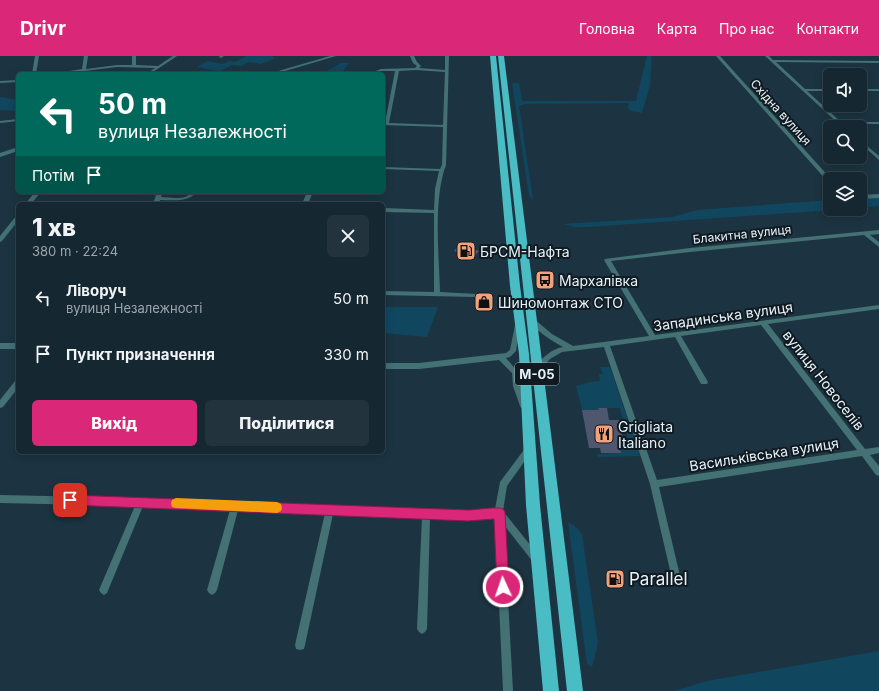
<!DOCTYPE html>
<html lang="uk">
<head>
<meta charset="utf-8">
<style>
  :root { --surface:#152731; --page:#22333d; --text:#f1f3f6; --muted:#9da5ab; --line:#34444d; --accent:#db2777 }
  body { margin:0; font-family:Inter,sans-serif; background:var(--page); color:var(--text); height:100vh; display:flex; flex-direction:column; font-size:15px; white-space:nowrap }
  * { box-sizing:border-box; margin:0 }
  p { font-size:13px; color:var(--muted) }
  .icon { flex:none; width:22px; height:22px; fill:none; stroke:currentColor; stroke-width:2; stroke-linecap:round; stroke-linejoin:round }
  .map { position:relative; flex:1; overflow:hidden }
  .drawer { position:absolute; left:16px; top:146px; width:369px; height:252px; display:flex; flex-direction:column; background:var(--surface); border-radius:6px; box-shadow:0 2px 10px #0003,0 0 0 1px var(--line) }
  .drawer>* { flex:none }
  .guide { position:absolute; left:16px; top:16px; width:369px; height:122px; border-radius:6px; box-shadow:0 2px 10px #0003,0 0 0 1px var(--line); background:#00695c; color:#fff; overflow:hidden }
  .tools { position:absolute; left:823px; top:12px; display:grid; gap:8px }
  .tools a { display:grid; place-items:center; width:44px; height:44px; border-radius:6px; background:var(--surface); box-shadow:0 2px 10px #0003,0 0 0 1px var(--line); font-size:20px }
  .pin { position:absolute; display:grid; place-items:center; width:34px; height:34px; color:#fff; margin:-17px; border-radius:8px; box-shadow:0 2px 6px #0006 }
  .me { position:absolute; width:44px; margin:-22px; rotate:357deg; stroke-linejoin:round; filter:drop-shadow(0 0 3px #0008) }
  .turn { display:flex; align-items:center; gap:14px; height:84px; padding:0 16px; font-size:18px }
  .turn .icon { width:52px; height:52px; stroke-width:2.5 }
  .turn b { display:block; font-size:28px; line-height:34px }
  .then { display:flex; align-items:center; height:38px; padding:0 16px; background:#0003; gap:8px; font-size:15px }
  .round { display:grid; place-items:center; flex:none; width:42px; height:42px; border-radius:6px; background:var(--page) }
  .headline { display:flex; align-items:center; justify-content:space-between; height:68px; padding:0 16px }
  h1 { font-size:24px; font-weight:800; line-height:30px }
  .action { display:flex; gap:8px; margin-top:auto; padding:8px 16px }
  .action a { flex:1; height:46px; border-radius:6px; background:var(--accent); color:#fff; font-size:16px; font-weight:800; line-height:46px; text-align:center }
  .action a+a { background:var(--page); color:var(--text) }
  ul { padding:0; list-style:none }
  li { display:flex; align-items:center; gap:12px; height:56px; padding:0 16px }
  li div { flex:1 }
  li b { display:block; font-size:15px }
  li em { font-style:normal }
  header { display:flex; align-items:center; gap:24px; box-sizing:border-box; height:56px; padding:0 20px; background:var(--accent); color:#fff }
  header strong { font-size:19px }
  nav { display:flex; gap:22px; margin-inline-start:auto; font-size:14px }
  .map>svg:first-child { display:block }
  .green { fill:#11465f }
  .building { fill:#4f576e }
  .lines { fill:none; stroke-linecap:round; stroke-linejoin:round }
  .minor { fill:#447174; fill-rule:evenodd }
  .tertiary { fill:#447174; fill-rule:evenodd }
  .trunk { fill:#4abcc4; fill-rule:evenodd }
  .route { fill:#db2777; stroke:#8e194d }
  .slow { fill:#f59e0b }
  .labels { text-anchor:middle; dominant-baseline:central; stroke-width:4; stroke-linejoin:round; paint-order:stroke }
  .far-street-label { font-size:12px; fill:#e4f2fb; stroke:#101a20 }
  .shield { fill:#101a20; stroke:#a4b1b9; stroke-width:1 }
  .shield-label { font-size:13px; font-weight:bold; fill:#e4f2fb }
  .poi-label { font-size:14px; fill:#e4f2fb; stroke:#101a20; text-anchor:start }
  .street-label { font-size:14px; fill:#e4f2fb; stroke:#101a20 }
  .near-poi-label { font-size:17px; fill:#e4f2fb; stroke:#101a20; text-anchor:start }
</style>
</head>
<body>
<header>
<strong>Drivr</strong>
<nav><a>Головна</a><a>Карта</a><a>Про нас</a><a>Контакти</a></nav>
</header>
<div class="map">
<svg width="879" height="635" viewBox="0 0 879 635">
  <rect width="100%" height="100%" fill="#1c3441"/>
  <path class="green" d="M246,0H272L275,2L261,8L249,6L241,10L232,9L219,16L197,11L207,5L222,8L230,5L235,6Z
    M647,0H652L650,29L642,57L631,55L628,52L629,47L525,48L519,50L533,143L529,140L512,27H519L522,45H636Z
    M341,7H349L341,18H315L323,17Z
    M0,41L18,44V55L0,54Z
    M879,140V150L860,152V142Z
    M830,144V153H848L588,171H575L563,168L673,161L697,154Z
    M383,251H438L427,281L383,277Z
    M600,311H610L640,400L598,401L597,398L621,397L620,392L630,391L620,352H599V354H582L576,330L590,326L600,325L599,318H603Z
    M568,466L575,470L582,478L598,587L592,611L587,608Z
    M879,595V635H674L707,625Z"/>
  <path class="building" d="M460,188L479,195L473,202L454,195Z
    M598,352H607L609,364H619L625,392H620L621,397H601L600,392H589L582,354H599Z"/>
  <g class="lines">
    <path class="minor" d="M35,0H39L36,18H32Z
      M84,0H88L86,13L117,9H132V0H136V9L158,10L173,0H177L150,18H146L155,12L117,11L61,18H50L82,13Z
      M220,0H224L221,2L219,1Z
      M410,0H414L417,6L421,10L419,12L445,14V0H449L446,109C433,143 439,199 440,236L477,238L478,239L475,241L383,239V235L434,236V157L383,156V152L434,154L435,133L439,115L383,113V111L440,113L442,109L443,71L383,69V67H385L395,15H381L373,18H368L381,13L415,12L417,10L413,7ZM416,14L445,16L443,69L389,67L399,15Z
      M716,0H720L831,123L830,126H828Z
      M765,0H769L773,4L879,5V7L776,6L805,33H830V35H807L841,66H879V68H844L846,71H842Z
      M18,24V26L0,27V25Z
      M860,33H879V35H860Z
      M18,63V65L0,67V65Z
      M860,84L879,100V104L860,87Z
      M35,136H41L31,148H25Z
      M157,136H163L161,141C168,141 177,143 185,141C190,139 191,136 197,136C187,147 173,144 160,144L159,148H153Z
      M307,136H313L308,148H302Z
      M879,138V142L860,143V139Z
      M18,159V165L2,185L0,186V180L16,160Z
      M879,174V178L870,179L879,186V191L864,179L690,196L611,205L655,279L879,249V253L768,268L865,393L879,391V397L870,399L879,410V420L876,419L862,400L659,431L681,524L679,527L676,529L673,527L650,428L604,291L562,296L550,303L539,315H535L534,313L535,311C542,302 551,293 563,291C550,284 539,276 529,266L528,264L529,262H533L552,278L573,290L649,280L604,204L605,203L690,192ZM761,269L857,394L657,424L610,290L675,281L701,328H707L708,326L681,280Z
      M516,264H518L521,266L516,295L510,301L506,302L518,316L521,330L528,350L527,352L524,353L521,352L520,350L513,330L512,317L499,304L419,313H383V307H419L506,297L510,294Z
      M0,287H18V293H0Z
      M18,324V332L3,351L0,352V344L15,325Z
      M529,390L532,391L533,393L532,395L507,430L503,455L539,500L541,503L539,506L536,508L533,506L504,469L513,635H503L495,461L488,463L430,462L427,573L425,576L422,578L419,576L417,573L422,461L333,458L305,589L304,593L300,594L296,593L295,589L325,457L238,454L217,534L215,537L212,539L209,537L207,534L230,454L143,450L107,537L104,539L101,537L99,534L135,450L0,447V439L141,442L488,455L495,453L500,426L526,391Z"/>
    <path class="tertiary" d="M330,0H336L275,18H268Z
      M18,91V95L0,101V97Z"/>
    <path class="trunk" d="M490,0H496L520,230L529,298L540,449L559,635H543L526,449L519,298L510,230Z
      M498,0H504L583,635H567Z"/>
  </g>
  <path class="route" d="M70,439L468,454C476,454 498,450 503,453L505,456L509,531L507,535L503,537L499,535L497,531L494,463L468,465L70,449L66,448L64,444L66,441Z"/>
  <path class="slow" d="M176,442L277,446L281,448L282,452L281,455L277,457L176,452L172,451L171,447L172,444Z"/>
  <defs>
    <symbol id="fuel-square" viewBox="-11 -11 22 22"><rect x="-9" y="-9" width="18" height="18" rx="4" fill="#f1a27b" stroke="#101a20"/><path d="M-5.5-6h7V0h2V4h1.3V-2.5L3-4.5l.8-.8L6-3V5H2.5V1h-1V6h-7ZM-4.2-4.7v3.2H.2V-4.7Z" fill="#111"/></symbol>
    <symbol id="bus-square" viewBox="-11 -11 22 22"><rect x="-9" y="-9" width="18" height="18" rx="4" fill="#f1a27b" stroke="#101a20"/><path d="M-5-6H5V4H4V6H2V4H-2V6H-4V4H-5ZM-3.5-4V0h7V-4ZM-3.5 1.2v1.5H-2V1.2ZM2 1.2v1.5H3.5V1.2Z" fill="#111"/></symbol>
    <symbol id="shop-square" viewBox="-11 -11 22 22"><rect x="-9" y="-9" width="18" height="18" rx="4" fill="#f1a27b" stroke="#101a20"/><path d="M-5-2.5h2.3a2.7 3.5 0 0 1 5.4 0H5L5.5 6h-11ZM-1.5-2.5h3a1.5 2.3 0 0 0-3 0Z" fill="#111"/></symbol>
    <symbol id="restaurant-square" viewBox="-11 -11 22 22"><rect x="-9" y="-9" width="18" height="18" rx="4" fill="#f1a27b" stroke="#101a20"/><path d="M-5-6h1v4h1v-4h1v4h1v-4h1v5L-1.5 .5V6h-2V.5L-5-1ZM5-6V6H3V1.5H1.5Q1.5-4 5-6Z" fill="#111"/></symbol>
  </defs>
  <g fill-rule="evenodd">
    <use href="#fuel-square" x="455" y="184" width="22" height="22"/>
    <use href="#bus-square" x="534" y="213" width="22" height="22"/>
    <use href="#shop-square" x="473" y="235" width="22" height="22"/>
    <use href="#restaurant-square" x="593" y="367" width="22" height="22"/>
    <use href="#fuel-square" x="604" y="512" width="22" height="22"/>
  </g>
  <g class="labels">
    <g class="far-street-label">
      <text transform="translate(781 56) rotate(48)">Східна вулиця</text>
      <text transform="translate(742 178) rotate(-6)">Блакитна вулиця</text>
    </g>
    <rect class="shield" x="515" y="307" width="44" height="22" rx="3"/>
    <g class="shield-label">
      <text x="537" y="318">М-05</text>
    </g>
    <g class="poi-label">
      <text x="480" y="195">БРСМ-Нафта</text>
      <text x="559" y="224">Мархалівка</text>
      <text x="498" y="246">Шиномонтаж СТО</text>
      <text x="618" y="370">Grigliata<tspan x="618" dy="16">Italiano</tspan></text>
    </g>
    <g class="street-label">
      <text transform="translate(723 260) rotate(-8)">Западинська вулиця</text>
      <text transform="translate(824 324) rotate(52)">вулиця Новоселів</text>
      <text transform="translate(764 398) rotate(-9)">Васильківська вулиця</text>
    </g>
    <g class="near-poi-label">
      <text x="629" y="523">Parallel</text>
    </g>
  </g>
</svg>
<div class="tools">
<a><svg class="icon" aria-label="sound" viewBox="0 0 24 24"><path d="M4 9h4l5-4v14l-5-4H4zM17 9q2 3 0 6"/></svg></a>
<a><svg class="icon" aria-label="search" viewBox="0 0 24 24"><circle cx="10" cy="10" r="6"/><path d="M15 15l6 6"/></svg></a>
<a><svg class="icon" aria-label="layers" viewBox="0 0 24 24"><path d="M12 4l9 5-9 5-9-5zM3 14l9 5 9-5"/></svg></a>
</div>
<div class="pin" style="left:70px;top:444px;background:#d93025"><svg class="icon" aria-label="arrive" viewBox="0 0 24 24"><path d="M6 21V4h12l-3 4 3 4H6"/></svg></div>
<svg class="me" style="left:503px;top:531px" viewBox="-20 -20 40 40"><circle r="17" fill="#db2777" stroke="#fff" stroke-width="3"/><path d="M0-11L8 9 0 5-8 9z" fill="#fff"/></svg>
<div class="guide">
<div class="turn"><svg class="icon" aria-label="left" viewBox="0 0 24 24"><path d="M17 20v-9H6M10 6l-5 5 5 5"/></svg><div><b>50 m</b>вулиця Незалежності</div></div>
<div class="then">Потім<svg class="icon" aria-label="arrive" viewBox="0 0 24 24"><path d="M6 21V4h12l-3 4 3 4H6"/></svg></div>
</div>
<section class="drawer">
<div class="headline"><div><h1>1 хв</h1><p>380 m · 22:24</p></div><a class="round"><svg class="icon" aria-label="close" viewBox="0 0 24 24"><path d="M6 6l12 12M18 6L6 18"/></svg></a></div>
<ul>
<li><svg class="icon" aria-label="left" viewBox="0 0 24 24"><path d="M17 20v-9H6M10 6l-5 5 5 5"/></svg><div><b>Ліворуч</b><p>вулиця Незалежності</p></div><em>50 m</em></li>
<li><svg class="icon" aria-label="arrive" viewBox="0 0 24 24"><path d="M6 21V4h12l-3 4 3 4H6"/></svg><div><b>Пункт призначення</b></div><em>330 m</em></li>
</ul>
<div class="action"><a>Вихід</a><a>Поділитися</a></div>
</section>
</div>
</body>
</html>
